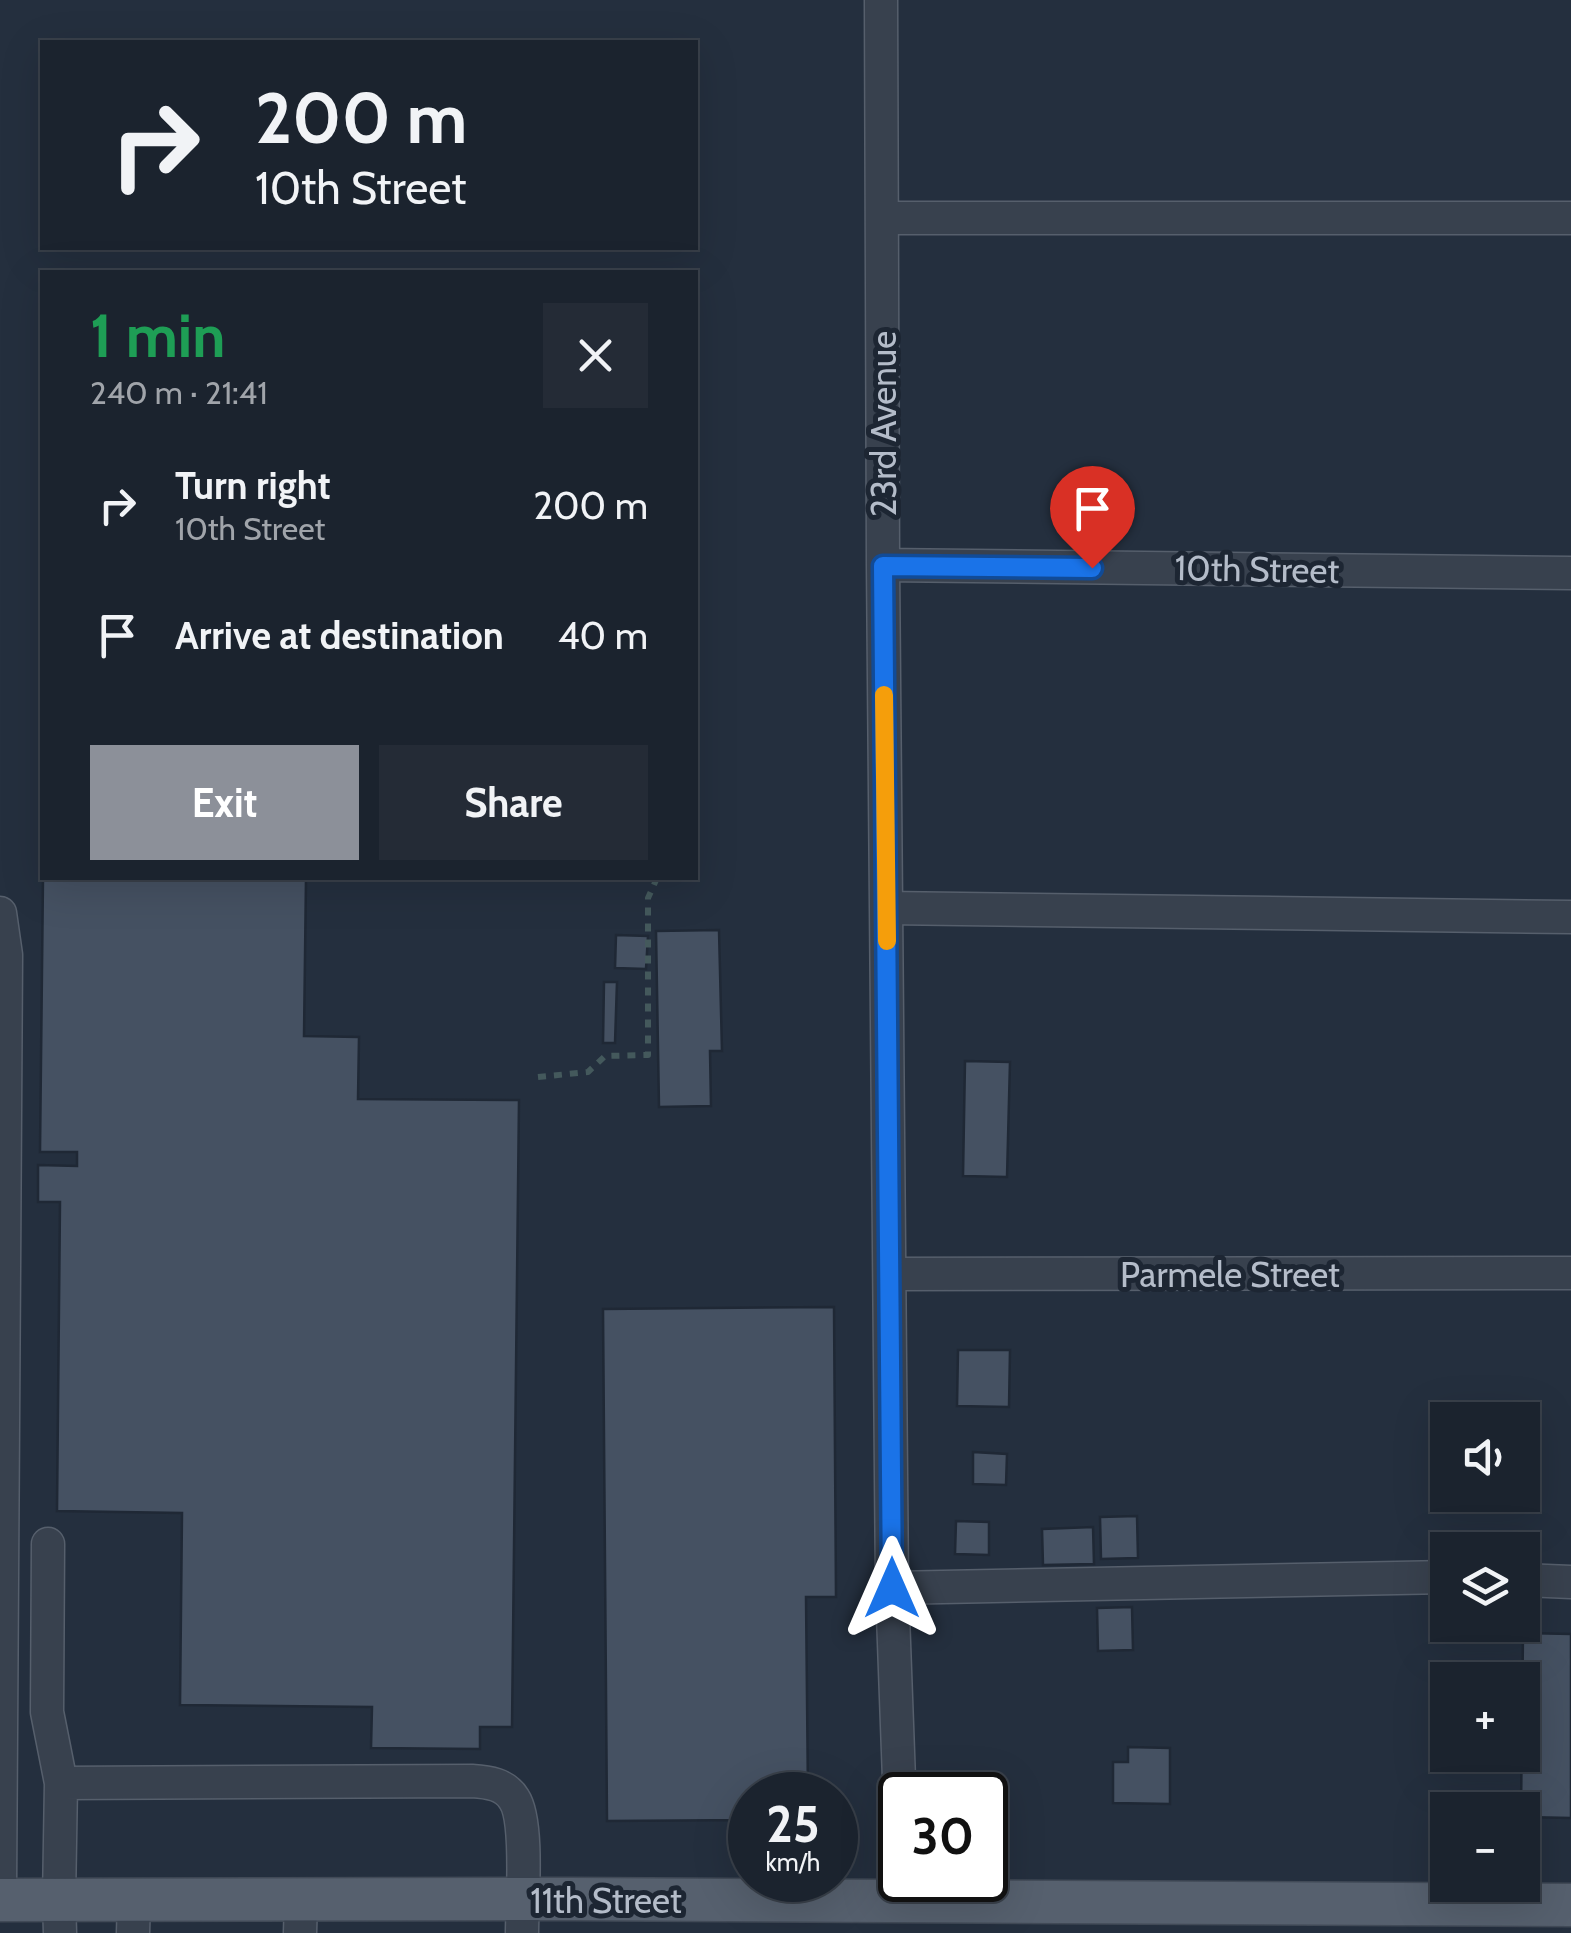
<!DOCTYPE html>
<html lang="en">
<head>
<meta charset="utf-8">
<style>
  :root { --surface:#1b232e; --page:#242b36; --text:#f1f3f6; --muted:#a0a4aa; --line:#39404a; --accent:#8c9099 }
  body { margin:0; font-family:Cabin,sans-serif; background:var(--page); color:var(--text); height:100vh; display:flex; flex-direction:column; font-size:38px; white-space:nowrap }
  * { box-sizing:border-box; margin:0 }
  p { font-size:32px; color:var(--muted) }
  .icon { flex:none; width:55px; height:55px; fill:none; stroke:currentColor; stroke-width:2; stroke-linecap:round; stroke-linejoin:round }
  .map { position:relative; flex:1; overflow:hidden }
  .drawer { position:absolute; left:40px; top:270px; width:658px; height:610px; display:flex; flex-direction:column; background:var(--surface); border-radius:0px; box-shadow:0 10px 40px #0002,0 0 0 2px var(--line) }
  .drawer>* { flex:none }
  .banner { position:absolute; left:40px; top:40px; width:658px; height:210px; border-radius:0px; box-shadow:0 10px 40px #0002,0 0 0 2px var(--line); background:#1b232e; color:var(--text); overflow:hidden }
  .fabs { position:absolute; left:1430px; top:1402px; display:grid; gap:20px }
  .fabs a { display:grid; place-items:center; width:110px; height:110px; border-radius:0px; background:var(--surface); box-shadow:0 10px 40px #0002,0 0 0 2px var(--line); font-size:50px }
  .speed { position:absolute; left:728px; top:1772px; display:flex; gap:20px; font-size:50px; font-weight:700; text-align:center }
  .speed>* { display:grid; place-content:center; width:130px; height:130px; border-radius:50%; background:var(--surface); box-shadow:0 10px 40px #0002,0 0 0 2px var(--line); line-height:1 }
  .speed small { font-size:25px; font-weight:400 }
  .speed .limit { border:5px solid #111; border-radius:15px; background:#fff; color:#111 }
  .pin { position:absolute; display:grid; place-items:center; width:85px; height:85px; color:#fff; margin:-102px -42px; border-radius:50% 50% 50% 0; rotate:-45deg; box-shadow:0 0 10px #0007 }
  .pin .icon { rotate:45deg }
  .me { position:absolute; width:110px; margin:-55px; rotate:0deg; stroke-linejoin:round; filter:drop-shadow(0 0 8px #0008) }
  .turn { display:flex; align-items:center; gap:35px; height:210px; padding:0 50px; font-size:45px }
  .turn .icon { width:130px; height:130px; stroke-width:2.5 }
  .turn b { display:block; font-size:70px; line-height:85px }
  .round { display:grid; place-items:center; flex:none; width:105px; height:105px; border-radius:0px; background:var(--page) }
  .head { display:flex; align-items:center; justify-content:space-between; height:170px; padding:0 50px }
  h1 { font-size:60px; font-weight:800; line-height:75px; color:#1e9e55 }
  .action { display:flex; gap:20px; margin-top:auto; padding:20px 50px }
  .action a { flex:1; height:115px; border-radius:0px; background:var(--accent); color:#fff; font-size:40px; font-weight:800; line-height:115px; text-align:center }
  .action a+a { background:var(--page); color:var(--text) }
  ul { padding:0; list-style:none }
  li { display:flex; align-items:center; gap:30px; height:130px; padding:0 50px }
  li div { flex:1 }
  li b { display:block; font-size:38px }
  li em { font-style:normal }
  .map>svg:first-child { display:block }
  .building { fill:#455162; stroke:#1f2835; stroke-width:2.5 }
  .lines { fill:none; stroke-linecap:round; stroke-linejoin:round }
  .minor-casing { stroke:#565f6c; stroke-width:35 }
  .major-casing { stroke:#414a57; stroke-width:45 }
  .path { stroke:#44595c; stroke-width:6; stroke-dasharray:8 8; stroke-linecap:butt }
  .minor { stroke:#38414e; stroke-width:32 }
  .major { stroke:#56606e; stroke-width:42 }
  .route-casing { stroke:#114b97; stroke-width:25 }
  .route { stroke:#1a73e8; stroke-width:18 }
  .slow { stroke:#f59e0b; stroke-width:18 }
  .labels { text-anchor:middle; dominant-baseline:central; stroke-width:10; stroke-linejoin:round; paint-order:stroke }
  .street-label { font-size:35px; fill:#b4bcc9; stroke:#1d2633 }
</style>
</head>
<body>
<div class="map">
<svg width="1571" height="1933" viewBox="0 0 1571 1933">
  <rect width="100%" height="100%" fill="#242f3e"/>
  <path class="building" d="M43,878H306L304,1036L359,1037L358,1099L519,1100L512,1727H480V1749L371,1748L372,1707L180,1705L182,1513L57,1511L60,1202H38V1165L77,1166V1152H40Z
    M719,930L722,1051H710L711,1106L659,1107L656,931Z
    M616,935L648,936L646,969L615,968Z
    M604,982H617L615,1043H603Z
    M965,1061L1010,1062L1007,1177L963,1176Z
    M834,1307L836,1597H806L808,1795H750V1820L607,1821L603,1309Z
    M958,1350H1010L1009,1407L957,1406Z
    M973,1452L1007,1454L1006,1485L973,1484Z
    M1137,1516L1138,1558L1101,1559L1100,1517Z
    M956,1521L989,1522V1555L955,1554Z
    M1093,1527L1094,1564L1043,1565L1042,1529Z
    M1132,1607L1133,1650L1098,1651L1097,1608Z
    M1523,1633L1571,1634V1818L1522,1817V1810H1521Z
    M1128,1747L1170,1748V1804L1113,1803V1762H1128Z"/>
  <g class="lines">
    <defs>
      <path id="minor" d="M881,0L883,565L892,1588L900,1807
        M882,218H1571
        M883,565L1571,573
        M886,908L1571,917
        M0,913L6,955L0,1890
        M890,1274L1571,1273
        M48,1544L47,1712L61,1783
        M1522,1580L1571,1582
        M892,1588L1448,1577
        M60,1933L59,1900L61,1783L472,1781C488,1782 505,1784 514,1799C529,1821 522,1903 522,1933
        M133,1933L134,1900
        M300,1933L301,1900"/>
      <path id="major" d="M0,1900L573,1899L1571,1905"/>
    </defs>
    <use href="#minor" class="minor-casing"/>
    <use href="#major" class="major-casing"/>
    <path class="path" d="M538,1077L588,1072L605,1056L648,1055V898L657,878"/>
    <use href="#minor" class="minor"/>
    <use href="#major" class="major"/>
  </g>
  <g class="lines">
    <defs>
      <path id="route" d="M892,1588L883,566L1092,568"/>
    </defs>
    <use href="#route" class="route-casing"/>
    <use href="#route" class="route"/>
    <path class="slow" d="M884,695L887,941"/>
  </g>
  <g class="labels">
    <g class="street-label">
      <text transform="translate(883 424) rotate(-90)">23rd Avenue</text>
      <text transform="translate(1257 569) rotate(1)">10th Street</text>
      <text x="1230" y="1274">Parmele Street</text>
      <text x="606" y="1900">11th Street</text>
    </g>
  </g>
</svg>
<div class="fabs">
<a><svg class="icon" aria-label="sound" viewBox="0 0 24 24"><path d="M4 9h4l5-4v14l-5-4H4zM17 9q2 3 0 6"/></svg></a>
<a><svg class="icon" aria-label="layers" viewBox="0 0 24 24"><path d="M12 4l9 5-9 5-9-5zM3 14l9 5 9-5"/></svg></a>
<a>+</a>
<a>−</a>
</div>
<div class="speed"><div>25<small>km/h</small></div><div class="limit">30</div></div>
<div class="pin" style="left:1092px;top:568px;background:#d93025"><svg class="icon" aria-label="arrive" viewBox="0 0 24 24"><path d="M6 21V4h12l-3 4 3 4H6"/></svg></div>
<svg class="me" style="left:892px;top:1588px" viewBox="-20 -20 40 40"><path d="M0-17L14 15 0 8-14 15z" fill="#1a73e8" stroke="#fff" stroke-width="4"/></svg>
<div class="banner">
<div class="turn"><svg class="icon" aria-label="right" viewBox="0 0 24 24"><path d="M7 20v-9h11M14 6l5 5-5 5"/></svg><div><b>200 m</b>10th Street</div></div>
</div>
<section class="drawer">
<div class="head"><div><h1>1 min</h1><p>240 m · 21:41</p></div><a class="round"><svg class="icon" aria-label="close" viewBox="0 0 24 24"><path d="M6 6l12 12M18 6L6 18"/></svg></a></div>
<ul>
<li><svg class="icon" aria-label="right" viewBox="0 0 24 24"><path d="M7 20v-9h11M14 6l5 5-5 5"/></svg><div><b>Turn right</b><p>10th Street</p></div><em>200 m</em></li>
<li><svg class="icon" aria-label="arrive" viewBox="0 0 24 24"><path d="M6 21V4h12l-3 4 3 4H6"/></svg><div><b>Arrive at destination</b></div><em>40 m</em></li>
</ul>
<div class="action"><a>Exit</a><a>Share</a></div>
</section>
</div>
</body>
</html>
